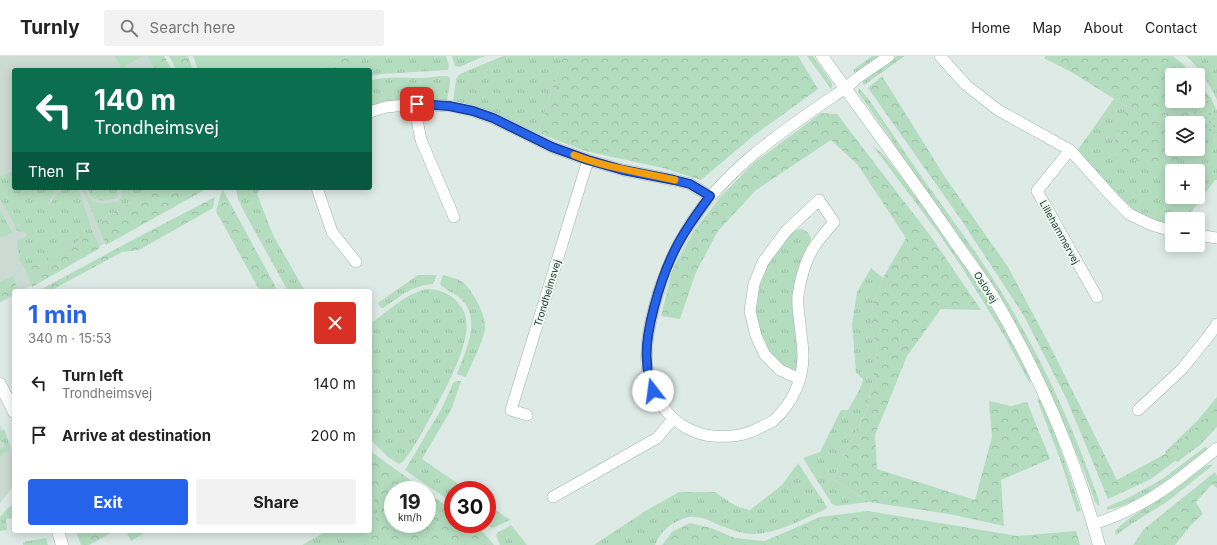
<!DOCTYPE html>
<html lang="en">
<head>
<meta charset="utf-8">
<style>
  :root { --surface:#fff; --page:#f2f2f2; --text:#222; --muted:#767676; --line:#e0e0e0; --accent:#2563eb }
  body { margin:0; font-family:Inter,sans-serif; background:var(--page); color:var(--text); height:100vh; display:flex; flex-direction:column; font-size:15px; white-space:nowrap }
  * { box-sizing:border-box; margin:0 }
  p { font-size:13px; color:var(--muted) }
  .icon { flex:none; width:22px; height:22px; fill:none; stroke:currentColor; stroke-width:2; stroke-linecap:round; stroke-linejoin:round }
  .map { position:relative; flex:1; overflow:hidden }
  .sheet { position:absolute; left:12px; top:233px; width:360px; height:244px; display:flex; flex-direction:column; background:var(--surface); border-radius:4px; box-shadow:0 2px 10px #0003 }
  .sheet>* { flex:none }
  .banner { position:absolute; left:12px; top:12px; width:360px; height:122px; border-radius:4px; box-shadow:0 2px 10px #0003; background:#0b6e4f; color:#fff; overflow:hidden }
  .fabs { position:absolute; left:1165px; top:12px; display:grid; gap:8px }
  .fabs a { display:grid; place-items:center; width:40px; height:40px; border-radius:4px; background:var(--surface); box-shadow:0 2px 10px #0003; font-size:20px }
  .speed { position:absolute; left:384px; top:425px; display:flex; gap:8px; font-size:20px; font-weight:700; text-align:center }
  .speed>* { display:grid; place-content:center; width:52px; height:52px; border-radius:50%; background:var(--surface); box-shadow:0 2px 10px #0003; line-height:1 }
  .speed small { font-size:10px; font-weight:400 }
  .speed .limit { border:6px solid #d22; background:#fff; color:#111 }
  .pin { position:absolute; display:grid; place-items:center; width:34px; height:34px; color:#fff; margin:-17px; border-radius:8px; box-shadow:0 2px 6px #0006 }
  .me { position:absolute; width:44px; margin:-22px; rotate:345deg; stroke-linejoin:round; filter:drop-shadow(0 0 3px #0008) }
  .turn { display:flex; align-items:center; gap:14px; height:84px; padding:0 16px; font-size:18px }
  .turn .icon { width:52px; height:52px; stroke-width:2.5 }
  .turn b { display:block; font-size:28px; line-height:34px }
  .then { display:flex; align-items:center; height:38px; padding:0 16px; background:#0003; gap:8px; font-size:15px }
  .round { display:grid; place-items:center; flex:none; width:42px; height:42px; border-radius:4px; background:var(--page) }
  .summary { display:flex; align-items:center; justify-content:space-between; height:68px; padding:0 16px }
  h1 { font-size:24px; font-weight:700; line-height:30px; color:var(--accent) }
  .button { display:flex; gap:8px; margin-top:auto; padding:8px 16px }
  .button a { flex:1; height:46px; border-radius:4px; background:var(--accent); color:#fff; font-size:16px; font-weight:700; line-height:46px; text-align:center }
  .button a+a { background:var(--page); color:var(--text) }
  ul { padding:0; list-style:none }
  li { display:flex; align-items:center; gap:12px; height:52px; padding:0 16px }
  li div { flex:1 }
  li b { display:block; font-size:15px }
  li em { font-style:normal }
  header { display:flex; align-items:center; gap:24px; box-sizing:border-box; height:56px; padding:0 20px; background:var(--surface); border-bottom:1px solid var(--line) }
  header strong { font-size:19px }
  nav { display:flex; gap:22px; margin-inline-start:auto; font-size:14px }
  .search { width:280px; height:36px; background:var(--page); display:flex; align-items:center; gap:10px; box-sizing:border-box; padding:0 14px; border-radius:4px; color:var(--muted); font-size:15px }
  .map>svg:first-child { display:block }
  .built { fill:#cbdad3 }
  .grass { fill:url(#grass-tufts); fill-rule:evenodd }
  .forest { fill:url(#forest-crowns) }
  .park { fill:url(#park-dots) }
  .pitch { fill:#b4ddbf }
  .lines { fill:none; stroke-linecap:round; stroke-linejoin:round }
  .minor-casing { stroke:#a0b2ac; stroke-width:12 }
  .tertiary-casing { stroke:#a0b2ac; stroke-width:13 }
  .minor { stroke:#fff; stroke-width:11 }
  .tertiary { stroke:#fff; stroke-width:12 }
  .route-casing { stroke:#184099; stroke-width:10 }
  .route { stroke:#2563eb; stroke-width:7 }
  .slow { stroke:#f59e0b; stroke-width:7 }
  .labels { text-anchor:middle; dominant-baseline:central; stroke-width:4; stroke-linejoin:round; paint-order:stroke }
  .street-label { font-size:10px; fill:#1e3a33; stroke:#eef7f2 }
</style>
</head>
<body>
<header>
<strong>Turnly</strong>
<div class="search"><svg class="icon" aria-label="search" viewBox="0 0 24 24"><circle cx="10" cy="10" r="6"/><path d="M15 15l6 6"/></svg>Search here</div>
<nav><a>Home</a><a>Map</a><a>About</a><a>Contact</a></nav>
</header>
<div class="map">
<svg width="1217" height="489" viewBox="0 0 1217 489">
  <defs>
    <pattern id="grass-tufts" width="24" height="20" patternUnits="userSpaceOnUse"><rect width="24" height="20" fill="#b4ddbf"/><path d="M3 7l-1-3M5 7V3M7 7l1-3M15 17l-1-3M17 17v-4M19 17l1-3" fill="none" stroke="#9abea5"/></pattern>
    <pattern id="forest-crowns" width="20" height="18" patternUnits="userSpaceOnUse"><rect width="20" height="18" fill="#b4ddbf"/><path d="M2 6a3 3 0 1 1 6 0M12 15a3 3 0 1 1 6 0" fill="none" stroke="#9abea5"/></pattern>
    <pattern id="park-dots" width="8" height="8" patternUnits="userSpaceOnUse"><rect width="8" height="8" fill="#b4ddbf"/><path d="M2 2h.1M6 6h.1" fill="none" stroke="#9abea5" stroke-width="1.8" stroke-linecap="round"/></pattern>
  </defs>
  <rect width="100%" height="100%" fill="#ddeae5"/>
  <path class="built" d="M0,0H161L167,14H14V132H202L21,235H14V239L0,247Z
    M0,369L14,399V430L0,447Z"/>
  <path class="grass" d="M373,0H446L449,10L448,14L382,18L370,20V14H335Z
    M452,0H485L459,11L455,10Z
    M503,0H563L538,77L482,53L453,46L456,23L460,18Z
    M807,0H813L832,27V32L831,33Z
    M872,0H880L856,18L853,14Z
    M897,0H905L864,29L862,26Z
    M1186,0H1217V44C1209,28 1200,12 1186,0Z
    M447,20L450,22V26L447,45L370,51V25C385,20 402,22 418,22C428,22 437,20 447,20Z
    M859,32L870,45C887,70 904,95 921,120C951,162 982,203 1008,247C1045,309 1076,377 1099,445V450L1095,446L1084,415L1059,355L1047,329L1007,252L976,204L912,115L889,80L858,36Z
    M1211,42L1217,55V124H1215L1186,163H1172V170L1161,167L1137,157L1115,139L1077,95L1114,43L1127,51L1176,111L1182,93H1198V67H1189L1192,57ZM1172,115H1198V141H1172Z
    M872,89L885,100L931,159L984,238L1026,310L1030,320V328L1005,281L963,213L937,175Z
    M14,115V132H57L48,147L49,149L62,132H78L93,177L26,214L19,204L17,184L26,181L27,179L24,176L17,175L11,162L0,143V120Z
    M82,132H83C93,151 99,148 118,146L122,140L120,132H154L97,168Z
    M87,132H117L118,141C111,144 99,147 92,141C90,139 89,135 87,132Z
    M236,132H261L257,138L273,179L305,235H288L243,154L238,143Z
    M0,154L13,178L11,177L7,179L6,181L0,180Z
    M802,173C816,179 811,189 805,199L799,307L797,315L793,317L782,310L768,294L756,267L754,241L763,215L777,194L790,178L796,174Z
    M871,212L883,222L873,247L871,268L878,297L867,353L833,423L869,446L837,450L832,448L803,402L820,396L841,354H848C852,347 863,330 863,323L856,317L852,268L857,236Z
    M418,219H437L433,228C411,230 400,241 383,252H381L378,247Z
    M443,219C449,221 456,222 461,225C471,231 486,259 485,271C485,282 471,309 466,321L457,318C465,295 483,263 460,242C454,237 445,234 440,228Z
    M429,233C441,234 451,238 458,247C466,255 468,267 466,278C461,305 444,336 431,360C426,369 407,406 399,408L388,401L370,383V268C387,256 408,235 429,233Z
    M456,325H461L452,352L422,403L467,434H453V447L405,414L442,352L453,327Z
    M1217,341V371L1200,389L1177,406L1165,396L1197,365Z
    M1037,343L1041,344C1057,380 1069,417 1081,455L1077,456L1060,403Z
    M4,373L11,392L0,401V392L3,393L5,387L0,385V375Z
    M1205,391L1208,393C1178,418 1146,446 1107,454V451L1128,442L1161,424Z
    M798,407L827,451L826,453C803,463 779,477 754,478C745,478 735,475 727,472C714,468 703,459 689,461C685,461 681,464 678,465C666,470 660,478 655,489H594L647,454L679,436H715L731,447L741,452L750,454L782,429Z
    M1208,409H1213L1168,445L1133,467L1116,479L1115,475C1130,459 1152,449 1170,437C1183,428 1194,416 1208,409Z
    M370,436L378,455L371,476L346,489H302L327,475H370Z
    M487,448L510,464L493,472L483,468H487Z
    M11,450L14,453V462L6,463L7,474L0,475V461L9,451Z
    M511,469L527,489H500L496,479L497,477Z
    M126,475H142L143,478L131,485Z
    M46,482L48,489H23V486Z"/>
  <path class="forest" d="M148,0H164L172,14H155Z
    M169,0H188L193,14H177Z
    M350,0H373L336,14H314Z
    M563,0H798L818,33L753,80L701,124L663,112L585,95L538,77Z
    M1046,0H1173L1184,9L1192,19H1172V45H1198V27L1211,42L1192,57L1189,67H1172V93H1182L1177,111L1109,101L1127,51L1073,17L1044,2Z
    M882,20L945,121L1008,211L1051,292L1117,424L1167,397L1209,360L1217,351V369L1187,396L1151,423L1108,443L1067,344L1024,260L962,165L868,32Z
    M821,57L837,58L932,182L981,254L941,253L907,300L875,379L877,413L975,444L992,381L989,345L1011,350L1027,346L1050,403L1001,424L1004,470L949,458L869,446L833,423L867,353L878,297L871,268L873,247L883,222L906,182L858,109L831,84L756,134L718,175L696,216L680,263L661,260L672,215L694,175L722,139L754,107Z
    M154,132H208L106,189L97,168Z
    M223,134L278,235H260L216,155L221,137Z
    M215,141L213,152L139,194L122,196L50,235H38L125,188Z
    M93,177L100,192L32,231L26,214Z
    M13,220L18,235H14V237L0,245V226Z
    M370,393L373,397L424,434H393V468H427V436L453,455V468H471L485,478L494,489H346L371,476L378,455L370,436Z
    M1215,416L1217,420V432L1212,428L1196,446L1203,458L1191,469L1175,489H1133L1144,473Z
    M868,455L1017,480L1076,475L1080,489H662L673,475L690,467L711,472L735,482L765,485L820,461Z
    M76,475H110L111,477L89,489H81Z"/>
  <path class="park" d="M1209,55L1217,68V76L1209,81L1198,62Z"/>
  <path class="pitch" d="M115,0H143L121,12Z
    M193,0H350L314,14H198Z"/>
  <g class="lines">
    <defs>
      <path id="minor" d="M940,0L966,29L998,54L1070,94L1114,143L1129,158L1152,169L1172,175
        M417,48L418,69L421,84L454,161
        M370,56L386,51L417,48L449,50L473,55L493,62L552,91L588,104L623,114L674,124L690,128L710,140
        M1070,94L1037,135L1097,241
        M317,132L332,176L356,206
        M1198,179L1217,182
        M800,323L780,314L765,299L756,280L750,255L754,228L763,206L786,175L819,144L834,166C828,173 822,180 816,188C806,202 800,223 798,240C797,249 799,259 800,268C801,279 803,290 803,300C803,324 792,348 774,364C771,367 767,368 763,370C745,380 734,381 713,380C697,379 678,369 668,357C660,347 653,338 650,326C637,282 665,208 689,170C726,111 787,72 844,33C848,30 852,27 856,23C867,15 878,8 889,0
        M1138,354L1181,314L1208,281L1217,268
        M527,359L511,354L588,104
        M553,441L657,382L673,363
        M1093,468C1131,457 1165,435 1195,410C1203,404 1210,399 1217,392"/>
      <path id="tertiary" d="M822,0C864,59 908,117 949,177C963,198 979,218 992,239C1040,319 1075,400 1099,489
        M0,328L14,356
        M58,475L62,489"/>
    </defs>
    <use href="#minor" class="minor-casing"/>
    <use href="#tertiary" class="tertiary-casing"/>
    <use href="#minor" class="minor"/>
    <use href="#tertiary" class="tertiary"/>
  </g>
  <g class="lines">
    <defs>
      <path id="route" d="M417,48L449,50L473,55L493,62L552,91L588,104L623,114L674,124L690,128L710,140C696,159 682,178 672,200C660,226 644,277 647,306C647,316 650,326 653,335"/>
    </defs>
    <use href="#route" class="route-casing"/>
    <use href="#route" class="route"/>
    <path class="slow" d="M574,99C607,112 641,116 675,124"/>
  </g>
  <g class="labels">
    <g class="street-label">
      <text transform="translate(1060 176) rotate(61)">Lillehammervej</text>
      <text transform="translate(986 231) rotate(57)">Oslovej</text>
      <text transform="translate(547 237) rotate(-73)">Trondheimsvej</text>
    </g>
  </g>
</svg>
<div class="fabs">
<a><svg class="icon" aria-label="sound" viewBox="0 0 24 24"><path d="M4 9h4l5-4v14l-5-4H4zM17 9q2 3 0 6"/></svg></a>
<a><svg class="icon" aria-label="layers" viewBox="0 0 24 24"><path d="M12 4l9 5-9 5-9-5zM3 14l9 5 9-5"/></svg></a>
<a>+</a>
<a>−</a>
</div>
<div class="speed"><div>19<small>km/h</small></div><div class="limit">30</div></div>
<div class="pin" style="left:417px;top:48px;background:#d93025"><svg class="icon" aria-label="arrive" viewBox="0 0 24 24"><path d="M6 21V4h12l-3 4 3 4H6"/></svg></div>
<svg class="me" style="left:653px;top:335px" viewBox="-20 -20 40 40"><circle r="19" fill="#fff"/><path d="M0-13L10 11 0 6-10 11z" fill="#2563eb"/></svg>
<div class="banner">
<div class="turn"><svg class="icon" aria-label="left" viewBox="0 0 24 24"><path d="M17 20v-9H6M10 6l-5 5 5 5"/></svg><div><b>140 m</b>Trondheimsvej</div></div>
<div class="then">Then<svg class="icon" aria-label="arrive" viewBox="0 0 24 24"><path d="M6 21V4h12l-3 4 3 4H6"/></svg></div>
</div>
<section class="sheet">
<div class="summary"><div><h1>1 min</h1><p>340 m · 15:53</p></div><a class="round" style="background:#d93025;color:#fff"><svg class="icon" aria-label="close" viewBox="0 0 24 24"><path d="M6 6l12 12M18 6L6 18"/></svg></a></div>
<ul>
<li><svg class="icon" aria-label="left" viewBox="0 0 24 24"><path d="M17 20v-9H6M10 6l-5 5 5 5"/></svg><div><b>Turn left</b><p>Trondheimsvej</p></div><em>140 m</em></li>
<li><svg class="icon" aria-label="arrive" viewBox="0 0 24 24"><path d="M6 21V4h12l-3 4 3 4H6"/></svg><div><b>Arrive at destination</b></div><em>200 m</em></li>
</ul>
<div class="button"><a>Exit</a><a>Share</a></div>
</section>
</div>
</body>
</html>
